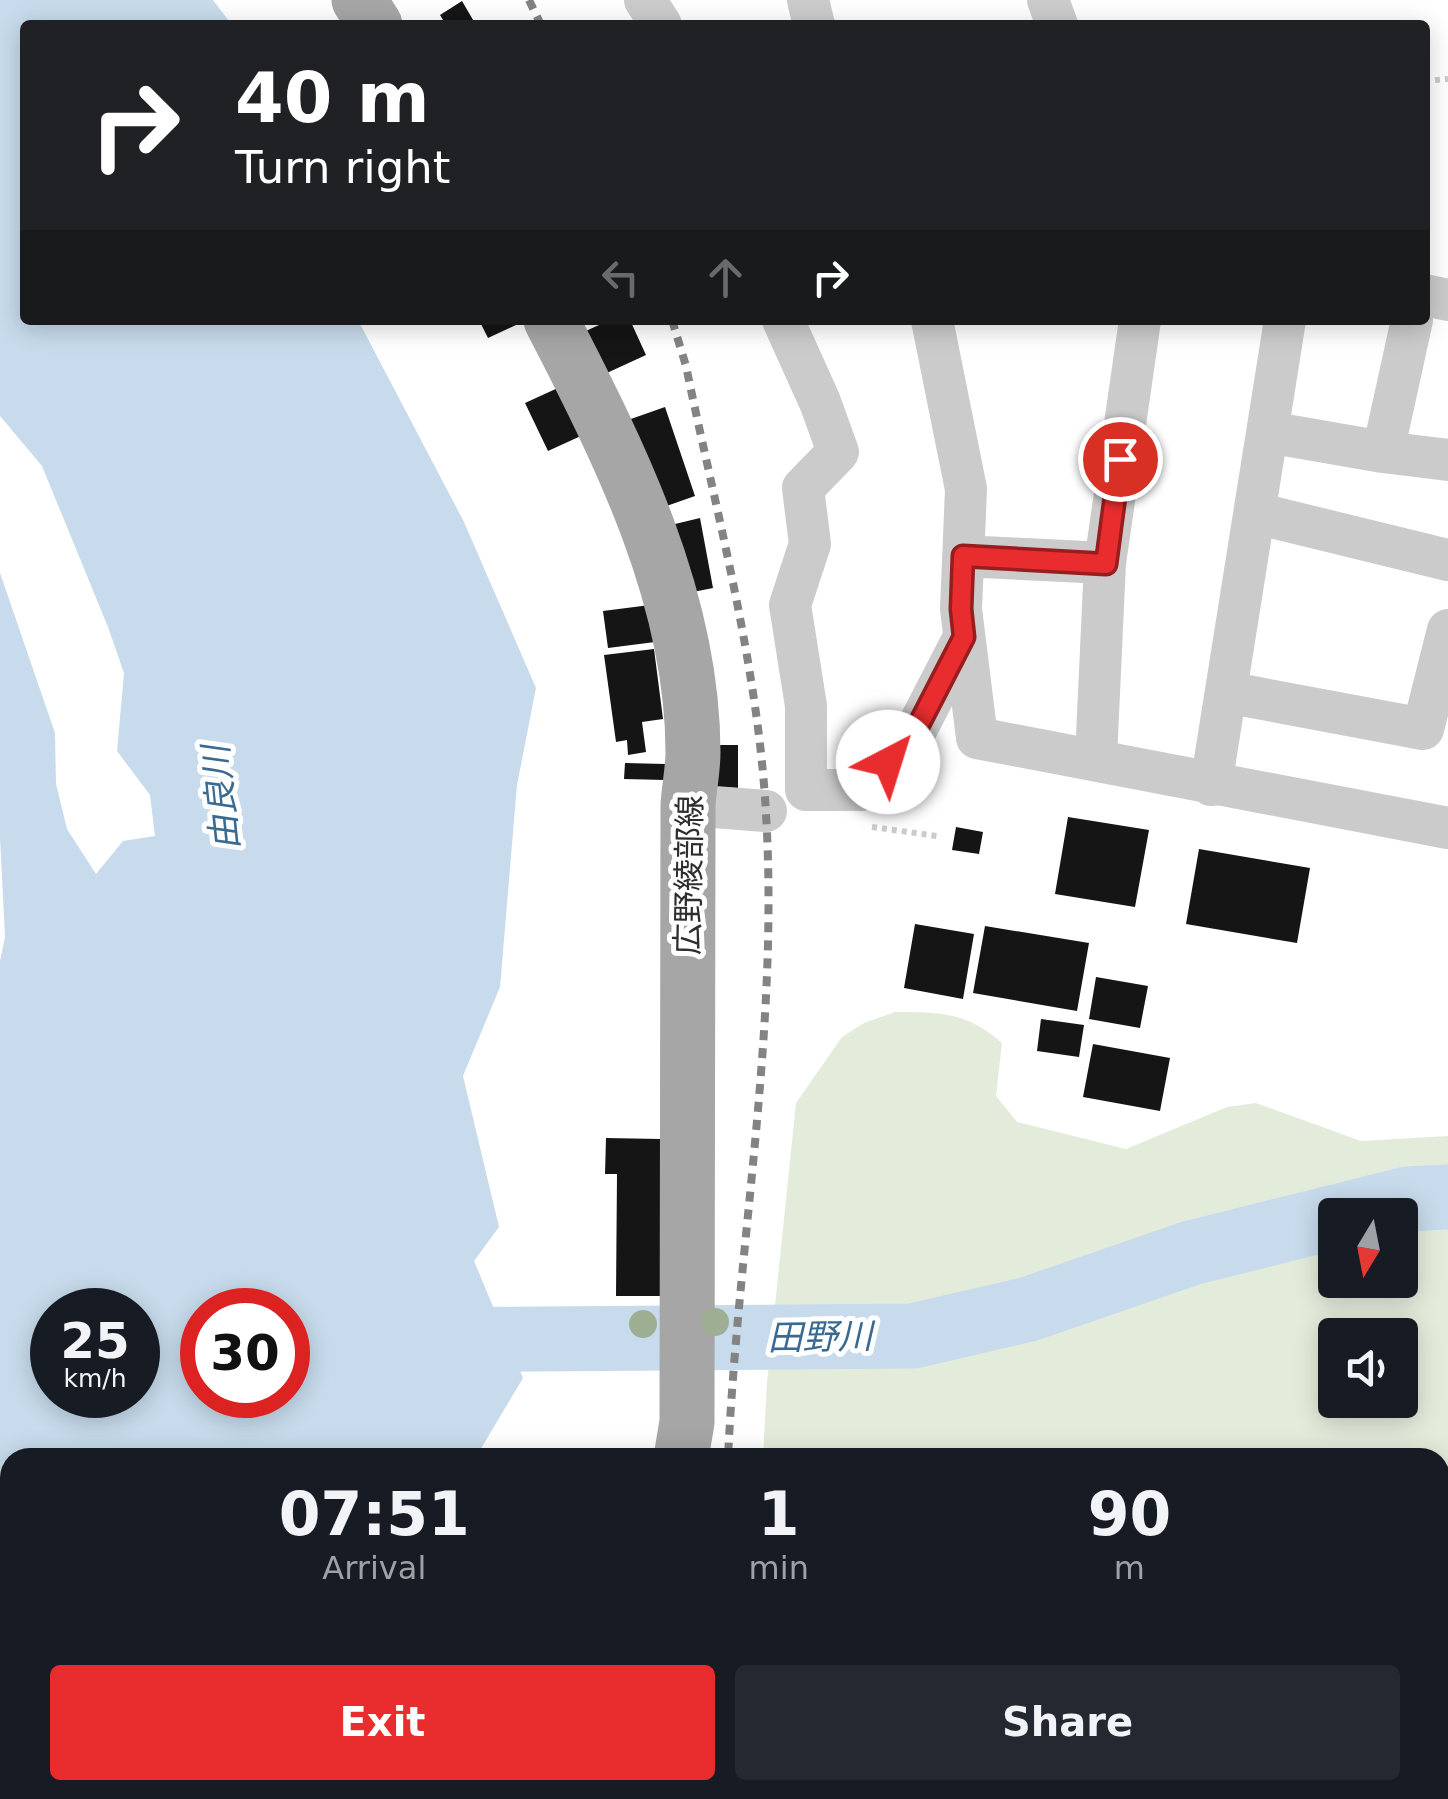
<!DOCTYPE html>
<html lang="en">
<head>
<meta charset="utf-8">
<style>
  :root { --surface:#171b24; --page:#242831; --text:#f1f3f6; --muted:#9ea1a6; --accent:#e92d2f }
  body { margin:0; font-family:"DejaVu Sans","Noto Sans JP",sans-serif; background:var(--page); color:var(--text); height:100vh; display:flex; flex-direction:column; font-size:38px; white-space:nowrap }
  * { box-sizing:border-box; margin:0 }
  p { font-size:32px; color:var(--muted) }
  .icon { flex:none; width:55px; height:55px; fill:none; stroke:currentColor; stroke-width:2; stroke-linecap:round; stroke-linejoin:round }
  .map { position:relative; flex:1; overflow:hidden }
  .drawer { position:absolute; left:0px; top:1448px; width:1450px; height:352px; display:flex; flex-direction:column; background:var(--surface); border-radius:30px 30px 0 0; box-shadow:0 5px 25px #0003 }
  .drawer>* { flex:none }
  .guide { position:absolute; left:20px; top:20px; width:1410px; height:305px; border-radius:10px; box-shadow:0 5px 25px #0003; background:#202124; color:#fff; overflow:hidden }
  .needle { width:65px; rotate:190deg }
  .fabs { position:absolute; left:1318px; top:1198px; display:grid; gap:20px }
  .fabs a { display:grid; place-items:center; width:100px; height:100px; border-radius:10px; background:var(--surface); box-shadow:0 5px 25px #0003; font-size:50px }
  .speed { position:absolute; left:30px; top:1288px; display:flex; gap:20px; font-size:50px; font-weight:700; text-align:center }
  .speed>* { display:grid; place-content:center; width:130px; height:130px; border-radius:50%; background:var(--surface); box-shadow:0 5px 25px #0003; line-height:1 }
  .speed small { font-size:25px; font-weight:400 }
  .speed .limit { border:15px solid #d22; background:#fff; color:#111 }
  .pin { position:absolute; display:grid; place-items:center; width:85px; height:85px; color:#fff; margin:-42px; border:5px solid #fff; border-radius:50%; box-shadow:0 2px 10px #0007 }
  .me { position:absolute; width:110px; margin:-55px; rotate:40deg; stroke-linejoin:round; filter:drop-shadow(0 0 8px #0008) }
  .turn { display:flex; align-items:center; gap:35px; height:210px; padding:0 50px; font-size:45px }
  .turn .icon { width:130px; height:130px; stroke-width:2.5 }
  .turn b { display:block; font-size:70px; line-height:85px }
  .lanes { display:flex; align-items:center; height:95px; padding:0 50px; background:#0003; justify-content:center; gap:50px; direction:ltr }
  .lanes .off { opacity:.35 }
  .eta { display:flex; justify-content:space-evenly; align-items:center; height:170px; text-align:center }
  .eta b { font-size:60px; font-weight:700; line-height:70px }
  .action { display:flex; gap:20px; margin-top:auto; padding:20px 50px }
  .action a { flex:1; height:115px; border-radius:10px; background:var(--accent); color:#fff; font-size:40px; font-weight:700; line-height:115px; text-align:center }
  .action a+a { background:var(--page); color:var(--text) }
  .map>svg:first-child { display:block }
  .green { fill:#e3ecdb; fill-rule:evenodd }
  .water { fill:#c7dbec; fill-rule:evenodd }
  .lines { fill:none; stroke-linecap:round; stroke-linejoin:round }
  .river { stroke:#c7dbec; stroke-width:65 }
  .building { fill:#151515 }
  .path { stroke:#cbcbcb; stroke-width:6; stroke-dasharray:5 5; stroke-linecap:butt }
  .minor { stroke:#cbcbcb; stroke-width:42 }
  .major { stroke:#a6a6a6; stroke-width:55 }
  .rail { stroke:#838383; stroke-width:8; stroke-dasharray:10 8; stroke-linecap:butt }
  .tree { fill:#9eae93 }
  .route-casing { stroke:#971d1f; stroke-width:25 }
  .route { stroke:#e92d2f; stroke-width:18 }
  .labels { text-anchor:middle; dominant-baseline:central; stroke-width:10; stroke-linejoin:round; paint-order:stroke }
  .street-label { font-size:32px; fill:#2e2e2e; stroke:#fff }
  .water-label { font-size:35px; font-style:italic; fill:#3a6a92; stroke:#fff }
</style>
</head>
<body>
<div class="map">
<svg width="1448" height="1799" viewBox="0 0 1448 1799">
  <rect width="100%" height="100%" fill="#fff"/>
  <path class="green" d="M895,1012C940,1012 967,1012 1002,1043L996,1096L1017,1122L1126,1149L1227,1107L1256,1103L1361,1141L1448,1136V1799H745L746,1790H1440V1458L763,1457L767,1383L796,1103L842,1037L864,1023ZM1335,1215H1400V1280H1335ZM1335,1335H1400V1400H1335Z"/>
  <path class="water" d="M0,0H213L232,25H25V320H358L464,522L536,688L517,785L500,987L463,1076L499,1227L474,1261L523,1378L476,1457L10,1458V1790H370L369,1799H0V961L5,937L0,838V573L55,733L56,784L67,829L96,874L123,841L155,836L150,795L117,751L124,673L108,627L42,466L0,416ZM52,1310H138V1395H52ZM202,1310H288V1395H202Z"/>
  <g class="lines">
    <path class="river" d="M1344,1215L1407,1199L1448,1197
      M288,1341L913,1336L1029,1309L1191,1253L1335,1217"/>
  </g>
  <path class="building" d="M462,1L476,25H446L440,15Z
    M479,320H514L516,325L488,338Z
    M610,320H630L646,355L596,378L577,335Z
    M560,387L583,435L548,451L525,403Z
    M665,407L695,496L658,509L628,420Z
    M700,518L713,588L688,593L675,524Z
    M650,605L655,642L608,648L603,611Z
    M654,649L663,719L642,722L646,752L628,755L627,740L616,742L604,655Z
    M711,745H738V788L711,787Z
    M625,763L665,764V780L624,779Z
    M1068,817L1149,830L1135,907L1055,894Z
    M956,827L983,832L979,854L952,850Z
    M1199,849L1310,868L1297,943L1186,924Z
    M915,924L974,934L963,999L904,988Z
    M985,926L1089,943L1077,1011L973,993Z
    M1096,977L1148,986L1140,1028L1089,1019Z
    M1041,1019L1084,1025L1079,1057L1037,1051Z
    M1093,1044L1170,1058L1160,1111L1083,1097Z
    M606,1138L661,1139V1296H616L617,1174H605Z"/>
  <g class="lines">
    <path class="path" d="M1425,81L1448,79
      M872,827L937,836"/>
    <path class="minor" d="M645,0L661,25
      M808,0L814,25
      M1048,0L1057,25
      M1425,295L1448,300
      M783,320L820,402L838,452L803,488L810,544L790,605L806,706V790H861L914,734L964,637
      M932,320L966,489L961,609L977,738L1448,828
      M1268,432L1383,452L1448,460
      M1383,452L1412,320
      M1255,513L1448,560
      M963,556L1105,563
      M1226,692L1423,729L1448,630
      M1096,758L1105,563L1140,320
      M1211,785L1285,320
      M688,805L766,811"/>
    <path class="major" d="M359,0L375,25
      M551,320C620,453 693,599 693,752C693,770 689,788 688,805L687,1422L681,1458
      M470,1799L471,1790"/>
    <path class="rail" d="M529,0L541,25
      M672,320L686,366C716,512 758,665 766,814C779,1029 738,1243 728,1458
      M713,1799V1790"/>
  </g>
  <g class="tree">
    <circle cx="715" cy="1322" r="14"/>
    <circle cx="643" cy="1324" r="14"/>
  </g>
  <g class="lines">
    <defs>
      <path id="route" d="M888,762L914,734L964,637L961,609L963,556L1106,564L1120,459"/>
    </defs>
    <use href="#route" class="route-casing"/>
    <use href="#route" class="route"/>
  </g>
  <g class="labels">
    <g class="street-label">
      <text transform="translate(689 875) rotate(-89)">広野綾部線</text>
    </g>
    <g class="water-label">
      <text transform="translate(221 798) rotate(-96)">由良川</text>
      <text transform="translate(820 1337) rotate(-1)">田野川</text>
    </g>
  </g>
</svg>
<div class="fabs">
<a><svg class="needle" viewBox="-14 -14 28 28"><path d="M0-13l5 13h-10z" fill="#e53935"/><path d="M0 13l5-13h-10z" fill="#9ea1a6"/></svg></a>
<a><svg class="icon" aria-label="sound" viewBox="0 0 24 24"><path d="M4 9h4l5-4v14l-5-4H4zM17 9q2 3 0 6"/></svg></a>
</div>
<div class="speed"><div>25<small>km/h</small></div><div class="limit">30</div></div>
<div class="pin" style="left:1120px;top:459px;background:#d93025"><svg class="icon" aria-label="arrive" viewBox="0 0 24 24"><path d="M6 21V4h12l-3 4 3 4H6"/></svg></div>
<svg class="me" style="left:888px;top:762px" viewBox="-20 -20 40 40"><circle r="19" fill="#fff"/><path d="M0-13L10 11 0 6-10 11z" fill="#e92d2f"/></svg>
<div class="guide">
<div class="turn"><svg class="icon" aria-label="right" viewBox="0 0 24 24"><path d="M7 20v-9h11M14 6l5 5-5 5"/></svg><div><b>40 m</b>Turn right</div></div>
<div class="lanes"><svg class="icon off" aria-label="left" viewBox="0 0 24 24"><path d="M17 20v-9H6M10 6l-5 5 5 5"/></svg><svg class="icon off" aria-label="ahead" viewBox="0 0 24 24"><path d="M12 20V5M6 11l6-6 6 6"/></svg><svg class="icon" aria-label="right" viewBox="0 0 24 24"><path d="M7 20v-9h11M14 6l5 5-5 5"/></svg></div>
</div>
<section class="drawer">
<div class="eta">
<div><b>07:51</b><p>Arrival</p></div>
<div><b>1</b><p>min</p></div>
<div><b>90</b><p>m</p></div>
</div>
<div class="action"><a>Exit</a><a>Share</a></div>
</section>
</div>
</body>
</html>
